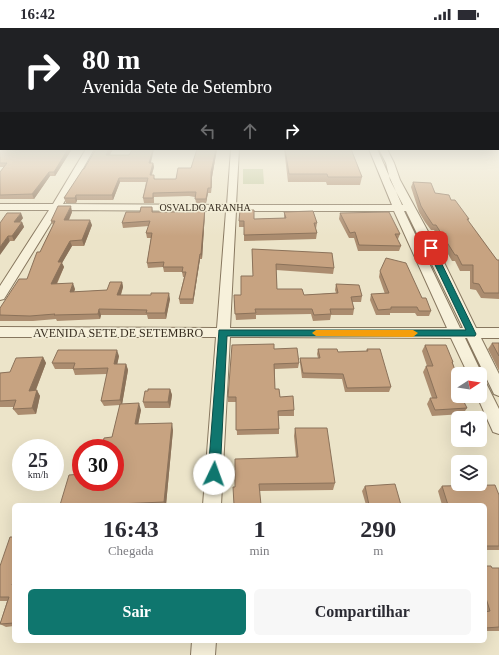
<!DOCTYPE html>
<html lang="pt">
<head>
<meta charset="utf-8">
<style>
  :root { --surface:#fff; --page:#f7f7f7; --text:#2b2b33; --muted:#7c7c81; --accent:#0f766e }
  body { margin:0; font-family:"Times New Roman",serif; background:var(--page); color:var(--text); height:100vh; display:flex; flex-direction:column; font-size:15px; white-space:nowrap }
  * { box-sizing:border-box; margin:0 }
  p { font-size:13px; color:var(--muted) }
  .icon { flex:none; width:22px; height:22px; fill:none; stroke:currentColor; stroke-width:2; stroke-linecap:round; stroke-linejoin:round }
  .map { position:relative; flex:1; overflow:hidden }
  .sheet { position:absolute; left:12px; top:475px; width:475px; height:140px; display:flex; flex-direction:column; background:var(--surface); border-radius:6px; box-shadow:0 4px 16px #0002 }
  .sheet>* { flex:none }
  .guide { position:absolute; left:0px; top:0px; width:499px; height:122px; box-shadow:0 4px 16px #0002; background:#202124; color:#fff; overflow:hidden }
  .needle { width:26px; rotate:78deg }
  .fabs { position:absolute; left:451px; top:339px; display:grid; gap:8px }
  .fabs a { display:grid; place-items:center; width:36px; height:36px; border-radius:6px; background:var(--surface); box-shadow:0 4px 16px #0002; font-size:20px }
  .speed { position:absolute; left:12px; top:411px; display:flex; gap:8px; font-size:20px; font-weight:700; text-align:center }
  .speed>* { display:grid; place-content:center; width:52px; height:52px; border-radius:50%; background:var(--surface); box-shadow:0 4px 16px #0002; line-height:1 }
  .speed small { font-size:10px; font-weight:400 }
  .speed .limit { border:6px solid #d22; background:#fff; color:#111 }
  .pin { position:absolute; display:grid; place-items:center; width:34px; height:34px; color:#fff; margin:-17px; border-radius:8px; box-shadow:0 2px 6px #0006 }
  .me { position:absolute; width:44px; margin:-22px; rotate:3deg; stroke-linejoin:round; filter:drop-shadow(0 0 3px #0008) }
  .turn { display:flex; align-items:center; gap:14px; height:84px; padding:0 16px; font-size:18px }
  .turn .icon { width:52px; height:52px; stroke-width:2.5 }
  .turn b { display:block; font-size:28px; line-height:34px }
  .lanes { display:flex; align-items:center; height:38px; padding:0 16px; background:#0003; justify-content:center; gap:20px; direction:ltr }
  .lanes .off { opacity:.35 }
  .eta { display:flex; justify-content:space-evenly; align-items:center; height:68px; text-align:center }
  .eta b { font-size:24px; font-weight:700; line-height:28px }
  .action { display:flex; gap:8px; margin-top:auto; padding:8px 16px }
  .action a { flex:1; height:46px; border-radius:6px; background:var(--accent); color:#fff; font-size:16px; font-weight:700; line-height:46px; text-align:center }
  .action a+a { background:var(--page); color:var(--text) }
  .status { display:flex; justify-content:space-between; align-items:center; height:28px; padding:0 20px; background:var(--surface); direction:ltr }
  .status svg { height:11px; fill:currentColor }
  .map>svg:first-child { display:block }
  .green { fill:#c1c99d }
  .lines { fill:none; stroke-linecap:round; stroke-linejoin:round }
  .minor-casing { stroke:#87775f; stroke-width:2 }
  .minor { fill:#f7f1db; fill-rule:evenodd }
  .wall { fill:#ab8c6f }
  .shaded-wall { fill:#8b725a }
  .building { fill:#c7a381; stroke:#8b725a }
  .route { fill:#0f766e; stroke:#0a4d48 }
  .slow { fill:#f59e0b }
  .labels { text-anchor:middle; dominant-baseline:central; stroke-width:3; stroke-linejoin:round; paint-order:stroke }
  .far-street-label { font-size:10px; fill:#382e21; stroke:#f3eed8 }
  .street-label { font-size:12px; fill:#382e21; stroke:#f3eed8 }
</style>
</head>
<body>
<div class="status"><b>16:42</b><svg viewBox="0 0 49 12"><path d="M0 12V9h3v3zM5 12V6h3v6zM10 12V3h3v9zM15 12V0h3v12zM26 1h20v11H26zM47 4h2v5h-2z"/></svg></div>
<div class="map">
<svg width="499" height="627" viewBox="0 0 499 627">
  <rect width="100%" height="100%" fill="#ece4c9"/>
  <path class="green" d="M243,141H263L264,156H243Z"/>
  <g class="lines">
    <defs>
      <path id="minor" d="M86,121H94L63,176L227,177L231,121H239L236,177H392L369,121H377L402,177H403L390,152L386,135L379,121H387L394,135L400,152L437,220L476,300H499V310H481L499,346V368L494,366L467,310H465L482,346L480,350V346H468L451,310L230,309L221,477H203L216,309H0V299L217,300L226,183L59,182L4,271L0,272V258L49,182H0V176H53ZM236,183H394L447,300H230ZM404,183H406L463,300H460Z
        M480,351L485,353L499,381V406L493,404L477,368H480Z
        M192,613H216L215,627H191Z"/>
    </defs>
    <use href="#minor" class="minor-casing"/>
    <use href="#minor" class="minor"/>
  </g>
  <path class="wall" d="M0,120L72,121L55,148H50L34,171H0V144L4,139H0Z
    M96,121H113L110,127L153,135L154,139L152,147L155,151H176L191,140L197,121H217L212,149L211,165H208L206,175H196L195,169L189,168L154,169V175H144L143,170L146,154H120L113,172H77L76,175H66L64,170L84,141Z
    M284,121H351L362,149L360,157H327L326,154H288Z
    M413,154L435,165L451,172L469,191L468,193L497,232H499V271L481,270L476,262L470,261V243H460L455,233H452L434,202H431L425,194L419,184L411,159Z
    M152,179L153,184H205L202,231H200L193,276H180L179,271L184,249H183L182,244H164L163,239L148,240L147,235L151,210H147L146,205L149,198L123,200L122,195L140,184Z
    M72,184L69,192L92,197L84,218H72L62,235L64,239L57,256L75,261L74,264L107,262L122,254L123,259L121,267L170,271L166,291H148L147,287H101L100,291L57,293L56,291L33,293H0V280L27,251L53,197L51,193Z
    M284,184L317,195L316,201L317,205L316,211L244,213V199H239V193L254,191L284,190Z
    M340,185L400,206L398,211H397L401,218L399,223H358L354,210H349L339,191Z
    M23,190L20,194H22L24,199L14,213H10L0,195Z
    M252,221L334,240L333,246L276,242L277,261L304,267L336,265L335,262L336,256L362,268L361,274H352L354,281L353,287H331L330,292L313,293L311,286L256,287V291L236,292L234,273L241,267L253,248Z
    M380,243L422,270L431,283L429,288H417L415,285H390V287H376L370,272L371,266H385L379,249Z
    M492,315H499V343L488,321Z
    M425,317L453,334V336L458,350V368L467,380L463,386L432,388L427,376L430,370H432L423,344L426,338H427L422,323Z
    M274,321L299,335L298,340L275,341V361L280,369L294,382V388H278L279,401V406L237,407L236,374H228V369Z
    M318,321L338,324L366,323L367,321L391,359L389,364H345L342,351L302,350L300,335V330H318L317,326Z
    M119,328L117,336H126L128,342L122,376L141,382L138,396L173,402L166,477H60L115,454L112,409L120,377L104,378L101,373L107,346L75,347L73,341H55L52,335Z
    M43,329L46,335L36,362L40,368L36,386L18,387L13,381L14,379H0V345L10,344Z
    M170,361L172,367L170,380H145L143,374Z
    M295,400L335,455L333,462L260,463L235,459L296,429L294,408Z
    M365,458L401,477H366L362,463Z
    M442,458L499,467V522H485V477H442L438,463Z
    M14,509V598L6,599L0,596L7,573H0V538Z
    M485,538L492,540H499V603H485Z"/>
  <path class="shaded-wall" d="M68,121H72L55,148L54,144Z
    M109,121H113L107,131L106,127Z
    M153,121H154L150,139L149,135Z
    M216,121H217L212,149L211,165V144Z
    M153,135L154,139L150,151V147Z
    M49,144L50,148L34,171L32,166Z
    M119,150L120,154L113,172L112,167Z
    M208,160V165L206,175V171Z
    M76,167L77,172L76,175L75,170Z
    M71,178L72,184L66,198L64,192Z
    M205,180V184L202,231L201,226Z
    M21,185L23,190L17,198L14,194Z
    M90,192L92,197L84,218L82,212Z
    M22,194L24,199L14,213L12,208Z
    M8,208L10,213L0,227V219Z
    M70,213L72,218L62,235L64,239L54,261L51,256L58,234Z
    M200,226V231L193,276V271Z
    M122,254L123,259L119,272L117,267Z
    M73,255L75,261L72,270L70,264Z
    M169,265L170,271L166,291L165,285Z
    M99,281L101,287L100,291L98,286Z
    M117,322L119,328L116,342L114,336Z
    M43,329L46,335L33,369L29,363Z
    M126,336L128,342L122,377L120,372Z
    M170,361L172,367L170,380L168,374Z
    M37,362L40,368L36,386L32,380Z
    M139,375L141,382L137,402L135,396Z
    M172,395L173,402L166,477H165L164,474Z"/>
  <path class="building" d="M0,120H1V121H68L54,144H49L32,166L0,167V144L7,135H0Z
    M96,121H109L106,127H129L133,121H153L149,135H153L150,147H154V151H176L178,140H191L197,121H216L211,144V160H208L206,171H195L196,164H189L153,165V170H143L148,150H119L112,167H76L75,170H64L83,141H84Z
    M285,121H351L362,149H328L327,146H289Z
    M413,154L431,155L435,165L449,167L451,172H455L469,191H467L497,232H499V265H484L479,256L473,255V237H462L457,227H455L436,197H433L427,188L421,178Z
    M58,178H71L64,192H90L82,212L70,213L58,234H62L51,256L73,255L70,264L107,262L110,254H122L117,267H151V265H169L165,285H146L147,282L99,281L98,286L54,287L55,286L30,288L0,287V280L19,251H27L37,224H40L55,193H51Z
    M141,179H152V184H194L195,180H205L201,226H200L193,271H179L186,244H182L183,239H163L164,234L147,235L152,205H146L150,193L122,195L126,184H140Z
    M240,182H254V191L286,190L284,184L313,183L317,195H314L317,205L244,207V193H239Z
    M389,184L400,206H395L401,218L359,217L355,204L350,205L340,185Z
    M7,185H21L14,194H22L12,208H8L0,219V195Z
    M252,221L332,225L334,240L276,236L277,261H302L304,267L338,265L336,256L359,257L362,268L351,269L354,281H330L331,286L314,287L312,281H255L256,285L235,286L234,267H241V248H253Z
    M386,230L406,235L422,270H426L431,283H419L417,279H391V281L378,282L371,266L389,265L380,243Z
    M492,315H499V328Z
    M274,316V321L297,320L299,335L274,336L275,361H279L280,369L293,368L294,382L278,383L279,401L236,402V369H228L232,317Z
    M425,317H446L453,334H452L458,350V358H456L458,362V368H461L467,380L435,382L430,370H437L426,338H433Z
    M318,321H337L338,324L368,323L367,321H380L391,359L347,360L343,346L303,345L300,330H320Z
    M58,322H117L114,336H126L120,372L101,373L108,340L73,341L75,335H52Z
    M43,329L29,363L37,362L32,380L13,381L16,372L0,373V345L10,344L16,330Z
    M148,361H170L168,374H143L145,363H148Z
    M139,375L135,396L172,395L164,474L117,476V477H60L69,447L81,446V454H115V420H102L104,410L112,409L120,376Z
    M295,400H327L335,455L259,456L261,477H234L233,459H235V431L298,429Z
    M395,456L401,477H369L365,458Z
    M495,457L499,467V518H485V477H448L442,458Z
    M10,509H14V551L12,557H14V595L0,596L9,569H0V538Z
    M485,538H491L492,540H499V599L485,600V584L490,583L485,567Z"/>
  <linearGradient id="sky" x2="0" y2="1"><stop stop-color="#8fb9d6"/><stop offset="0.58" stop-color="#f6f3e7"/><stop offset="1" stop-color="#f6f3e7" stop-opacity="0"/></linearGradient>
  <rect width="499" height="208" fill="url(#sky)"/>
  <path class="route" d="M431,218L434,220L476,306L475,308H227L220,446L218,450L214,451L210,450L208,446L219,302H466L427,220Z"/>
  <path class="slow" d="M316,302H413L418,305L413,309L316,308L312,305Z"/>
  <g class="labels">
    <g class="far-street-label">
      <text x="205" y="179">OSVALDO ARANHA</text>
    </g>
    <g class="street-label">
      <text x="118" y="305">AVENIDA SETE DE SETEMBRO</text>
    </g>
  </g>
</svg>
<div class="fabs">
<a><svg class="needle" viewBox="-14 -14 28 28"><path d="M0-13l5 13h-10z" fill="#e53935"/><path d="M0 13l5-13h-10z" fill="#7c7c81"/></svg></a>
<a><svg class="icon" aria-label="sound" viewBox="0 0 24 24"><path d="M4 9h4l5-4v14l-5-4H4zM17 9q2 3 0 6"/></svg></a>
<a><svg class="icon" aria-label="layers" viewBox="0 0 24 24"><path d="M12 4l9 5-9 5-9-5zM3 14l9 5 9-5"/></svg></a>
</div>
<div class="speed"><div>25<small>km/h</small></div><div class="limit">30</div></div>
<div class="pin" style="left:431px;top:220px;background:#d93025"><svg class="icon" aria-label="arrive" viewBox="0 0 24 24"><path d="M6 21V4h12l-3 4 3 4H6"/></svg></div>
<svg class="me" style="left:214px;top:446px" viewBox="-20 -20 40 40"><circle r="19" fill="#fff"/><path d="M0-13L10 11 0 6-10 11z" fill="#0f766e"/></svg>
<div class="guide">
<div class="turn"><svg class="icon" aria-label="right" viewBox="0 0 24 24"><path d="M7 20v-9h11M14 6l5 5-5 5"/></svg><div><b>80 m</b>Avenida Sete de Setembro</div></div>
<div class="lanes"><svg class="icon off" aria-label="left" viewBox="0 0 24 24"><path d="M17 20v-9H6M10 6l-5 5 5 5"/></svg><svg class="icon off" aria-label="ahead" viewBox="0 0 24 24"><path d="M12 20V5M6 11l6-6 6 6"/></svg><svg class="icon" aria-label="right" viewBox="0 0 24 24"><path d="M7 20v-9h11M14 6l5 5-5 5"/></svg></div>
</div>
<section class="sheet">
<div class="eta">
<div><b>16:43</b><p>Chegada</p></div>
<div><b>1</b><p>min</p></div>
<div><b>290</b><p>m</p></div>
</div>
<div class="action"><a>Sair</a><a>Compartilhar</a></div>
</section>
</div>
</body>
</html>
